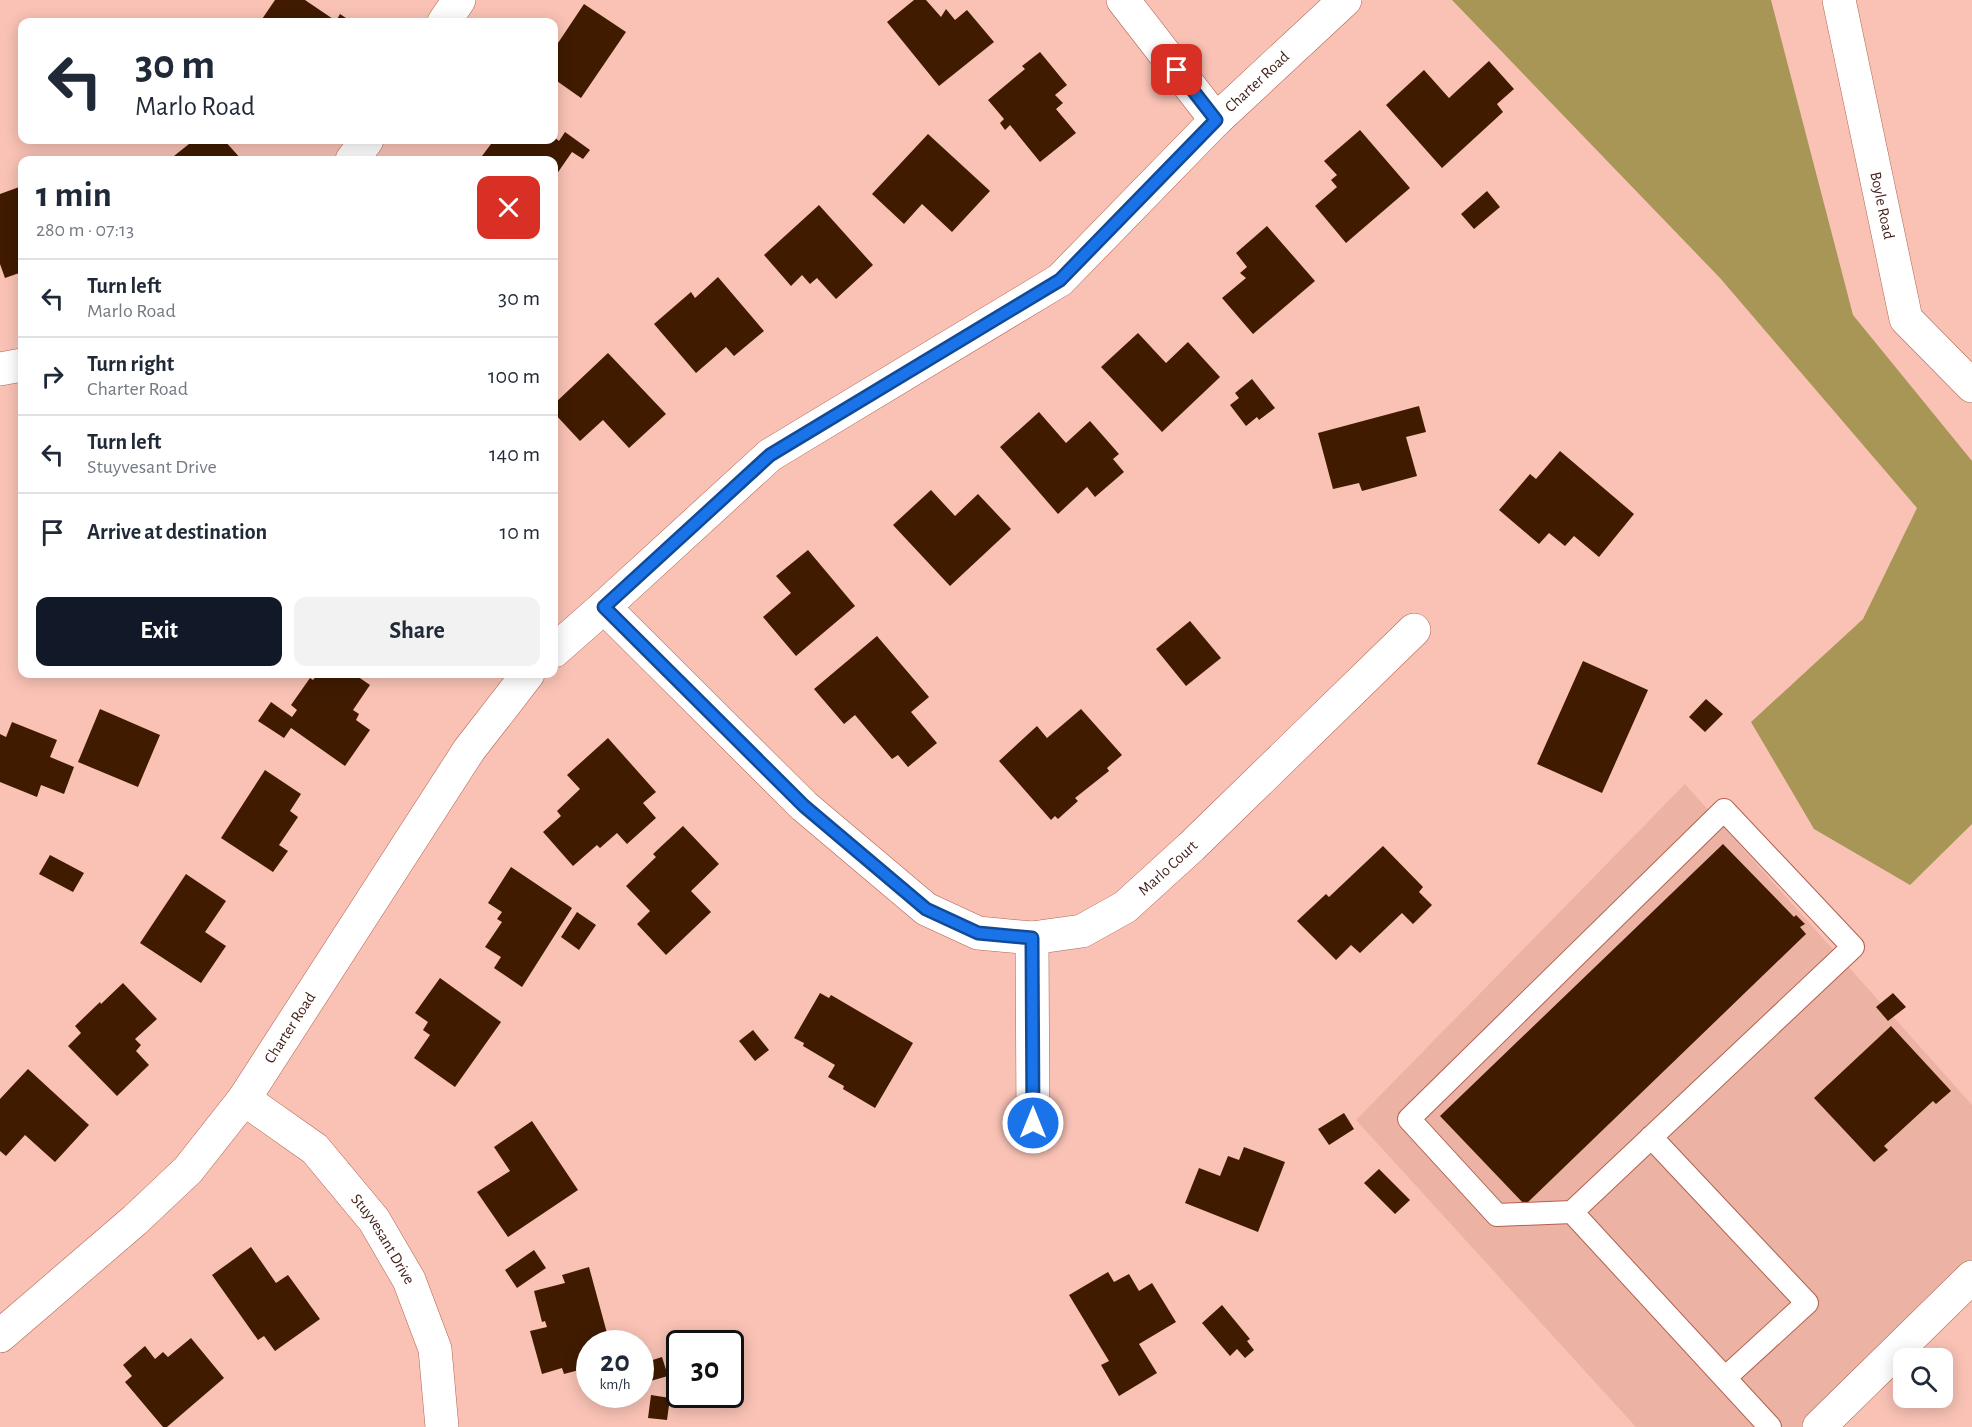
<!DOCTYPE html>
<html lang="en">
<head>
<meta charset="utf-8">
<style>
  :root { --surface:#fff; --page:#f2f2f3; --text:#1f2937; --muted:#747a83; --line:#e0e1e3; --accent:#111827 }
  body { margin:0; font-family:"Alegreya Sans",sans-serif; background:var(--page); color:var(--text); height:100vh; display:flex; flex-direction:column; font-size:22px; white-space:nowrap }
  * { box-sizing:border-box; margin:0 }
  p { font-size:20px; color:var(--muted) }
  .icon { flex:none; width:33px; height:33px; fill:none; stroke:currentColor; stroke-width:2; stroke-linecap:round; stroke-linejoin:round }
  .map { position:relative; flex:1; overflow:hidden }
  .sheet { position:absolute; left:18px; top:156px; width:540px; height:522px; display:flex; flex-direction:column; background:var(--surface); border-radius:12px; box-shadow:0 3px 15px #0003 }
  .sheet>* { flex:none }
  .top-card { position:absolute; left:18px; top:18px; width:540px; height:126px; border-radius:12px; box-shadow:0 3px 15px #0003; background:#fff; color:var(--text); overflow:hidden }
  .buttons { position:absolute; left:1893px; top:1348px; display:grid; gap:12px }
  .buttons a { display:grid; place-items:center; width:60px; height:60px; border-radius:12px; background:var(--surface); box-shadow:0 3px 15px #0003; font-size:30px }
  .speed { position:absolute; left:576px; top:1330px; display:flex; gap:12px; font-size:30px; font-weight:700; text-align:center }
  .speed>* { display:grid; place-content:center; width:78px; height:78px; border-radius:50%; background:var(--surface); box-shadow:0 3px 15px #0003; line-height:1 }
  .speed small { font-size:15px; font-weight:400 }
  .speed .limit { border:3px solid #111; border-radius:9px; background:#fff; color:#111 }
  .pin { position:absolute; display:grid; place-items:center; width:51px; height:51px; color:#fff; margin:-26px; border-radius:12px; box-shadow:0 3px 9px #0006 }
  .me { position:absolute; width:66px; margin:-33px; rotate:0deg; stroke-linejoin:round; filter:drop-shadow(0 0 4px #0008) }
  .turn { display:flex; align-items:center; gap:21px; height:126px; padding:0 18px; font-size:27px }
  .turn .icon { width:78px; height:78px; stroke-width:2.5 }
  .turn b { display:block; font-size:42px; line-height:51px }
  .round { display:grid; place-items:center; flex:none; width:63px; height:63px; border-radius:12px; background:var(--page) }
  .overview { display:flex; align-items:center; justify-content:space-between; height:102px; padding:0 18px }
  h1 { font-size:36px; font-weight:600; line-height:45px }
  .action { display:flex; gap:12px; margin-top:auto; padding:12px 18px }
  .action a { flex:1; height:69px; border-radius:12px; background:var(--accent); color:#fff; font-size:24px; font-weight:600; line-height:69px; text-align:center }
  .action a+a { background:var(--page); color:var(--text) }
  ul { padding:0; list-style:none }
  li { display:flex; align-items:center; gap:18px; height:78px; padding:0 18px; border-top:2px solid var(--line) }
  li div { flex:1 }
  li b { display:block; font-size:22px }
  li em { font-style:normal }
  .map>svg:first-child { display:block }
  .built { fill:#ecb2a4 }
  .forest { fill:#a89657 }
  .building { fill:#401b00 }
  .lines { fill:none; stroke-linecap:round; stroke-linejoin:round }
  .lane-casing { stroke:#b3614f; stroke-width:24 }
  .street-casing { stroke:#b3614f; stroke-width:34 }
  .secondary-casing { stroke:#b3614f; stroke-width:34 }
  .lane { stroke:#fff; stroke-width:22 }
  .street { stroke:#fff; stroke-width:33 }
  .secondary { stroke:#fff; stroke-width:33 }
  .route-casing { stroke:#114b97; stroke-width:15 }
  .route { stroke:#1a73e8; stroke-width:10 }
  .labels { text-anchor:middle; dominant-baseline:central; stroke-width:6; stroke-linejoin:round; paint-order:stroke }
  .street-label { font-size:16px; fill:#45221b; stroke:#f9c2b5 }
</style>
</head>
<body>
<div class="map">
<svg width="1972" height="1427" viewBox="0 0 1972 1427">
  <rect width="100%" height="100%" fill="#f9c2b5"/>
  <path class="built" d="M1685,784L1972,1105V1277L1821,1427H1636L1356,1120Z"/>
  <path class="forest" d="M1452,0H1771L1853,315L1972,461V824L1910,885L1814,829L1751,722L1863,619L1917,508L1720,278Z"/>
  <path class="building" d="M275,0H305L336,21L340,14L352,22H260Z
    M914,0H926L941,17L946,9L955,20L967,10L994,42L939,86L887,22Z
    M584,4L626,32L581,98L554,79V49Z
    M1040,52L1067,85L1055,95L1063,103L1056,109L1076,133L1040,162L1010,125L1005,130L1000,123L1004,119L988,100L1025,69L1022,66Z
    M1489,61L1514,89L1497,104L1503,112L1442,168L1386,105L1424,70L1449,98Z
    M1360,130L1410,188L1346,243L1315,206L1337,187L1331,180L1337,175L1324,161Z
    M565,132L590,150L583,159L572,152L554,178V160H479L494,140H554V137L559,141Z
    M928,134L990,191L952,232L922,204L904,224L872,194Z
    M194,140H224L242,160H169Z
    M22,186V272L5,278L0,264V194Z
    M1487,191L1500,207L1474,229L1461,214Z
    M819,205L873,265L836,299L817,278L810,284L802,275L791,286L764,255Z
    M1267,226L1315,281L1253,334L1222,298L1246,278L1240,273L1247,267L1236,253Z
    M718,277L764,331L734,356L726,347L696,373L654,324L691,292L695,298Z
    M1138,333L1166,363L1188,342L1220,377L1162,432L1101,367Z
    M608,353L666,414L629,448L603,420L580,441L554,413V404Z
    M1252,379L1275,408L1259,420L1257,417L1246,426L1230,405L1239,398L1235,393Z
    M1419,406L1426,432L1406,437L1417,476L1362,491L1359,483L1333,489L1318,433Z
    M1039,412L1066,443L1090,421L1119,454L1113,459L1124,472L1095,497L1087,487L1058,514L1000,447Z
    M1560,451L1634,514L1599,557L1574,536L1565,546L1549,533L1539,544L1499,510L1530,474L1536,479Z
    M931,490L955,516L978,494L1011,529L950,586L893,525Z
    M808,550L855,606L796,656L763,617L791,593L776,576Z
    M1190,621L1221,658L1186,686L1156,649Z
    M877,636L929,697L911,712L937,743L908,767L898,755L892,759L855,715L844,724L814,689Z
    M1583,661L1648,690L1602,793L1537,764Z
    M318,674H354L370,685L353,710L359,714L356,720L370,730L345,766L291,728L284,738L258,721L271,702L292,717L297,710L291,705L310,678L313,680Z
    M1706,699L1723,714L1705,732L1689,717Z
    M100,709L160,735L138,787L78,762Z
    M1081,709L1122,755L1107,768L1109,771L1075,798L1078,801L1058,819L1055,816L1051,820L999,761L1037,726L1047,738Z
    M12,722L57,740L50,757L74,767L64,794L41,785L37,797L0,782V734L6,737Z
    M608,738L656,792L643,803L656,818L627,844L617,833L600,848L597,845L573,866L543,832L561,816L557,811L580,789L567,775Z
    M265,770L301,794L290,811L298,817L279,845L288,851L273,872L221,838Z
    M683,826L719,864L691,891L711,912L666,955L637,924L650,911L626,886L656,857L653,854Z
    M1723,844L1794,917L1796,915L1805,924L1800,927L1806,934L1525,1205L1440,1116Z
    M1383,846L1423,887L1419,892L1432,905L1413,924L1402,913L1360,953L1351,945L1336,960L1297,921L1326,894L1329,897Z
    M50,855L84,873L73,892L39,874Z
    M511,867L572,908L522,987L494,968L501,957L485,947L502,922L497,919L502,912L488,903Z
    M186,874L226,901L205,932L226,946L201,983L140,943Z
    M577,912L596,925L579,950L561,937Z
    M440,978L501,1022L455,1087L414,1058L430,1035L423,1030L428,1022L415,1013Z
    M123,983L157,1019L135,1039L141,1045L136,1051L149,1065L117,1096L68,1046L81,1033L75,1026L100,1002L101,1004Z
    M820,993L829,998L831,995L913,1043L875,1108L843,1089L844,1086L828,1077L835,1065L803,1046L804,1043L794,1038Z
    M1893,993L1906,1007L1888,1021L1876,1007Z
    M1891,1026L1951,1091L1936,1104L1933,1101L1884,1146L1888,1150L1874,1162L1814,1098Z
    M753,1030L769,1050L755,1061L739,1041Z
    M28,1069L89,1125L55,1162L25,1135L6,1156L0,1151V1099Z
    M1344,1113L1354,1129L1329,1145L1318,1129Z
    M532,1121L578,1190L508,1237L477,1192L510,1171L494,1147Z
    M1244,1147L1285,1162L1258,1232L1185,1203L1199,1168L1220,1176L1228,1156L1239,1160Z
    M1379,1169L1410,1200L1395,1214L1364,1183Z
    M251,1247L276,1283L288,1275L320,1319L275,1351L264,1336L258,1340L212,1275Z
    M534,1250L546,1268L517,1288L505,1270Z
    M589,1267L610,1344H590V1359L577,1363L579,1370L564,1374L562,1368L542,1374L530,1331L547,1327L545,1321L542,1322L534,1291L565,1283L562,1275Z
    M1108,1272L1114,1282L1129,1274L1139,1291L1152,1283L1176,1322L1139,1344L1157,1373L1119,1396L1101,1365L1109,1361L1069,1295Z
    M1222,1305L1250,1339L1247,1341L1254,1350L1245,1358L1237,1349L1230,1356L1202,1323Z
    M191,1338L224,1378L167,1427H163L125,1382L132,1376L123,1365L145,1346L155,1359L163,1352L168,1357Z
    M662,1357L668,1376L640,1384V1364Z
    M651,1395L670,1398L667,1420L648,1418Z"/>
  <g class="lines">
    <defs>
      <path id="lane" d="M1651,1137L1807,1303L1725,1378
        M1572,1212L1497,1215L1409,1119L1724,810L1853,947L1572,1212L1770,1427"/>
      <g id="street">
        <path d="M1123,0L1216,120"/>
        <path id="s1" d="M1839,0L1906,319L1972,386"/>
        <path d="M444,22L459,0"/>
        <path d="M352,160L367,140"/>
        <path d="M0,369L22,365"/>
        <path id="s2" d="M604,607L804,806L926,909L978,933L1032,938L1082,931L1125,907L1191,847L1414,630"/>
        <path id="s3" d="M554,651L604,607L770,455L1060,280L1216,120L1345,0"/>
        <path d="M1032,938L1033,1123"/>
        <path id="s4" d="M244,1099L315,1149L374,1220L409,1280L435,1349L442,1427"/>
        <path id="s5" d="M0,1336L135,1220L188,1170L244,1099L469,750L528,674"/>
      </g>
      <path id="secondary" d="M1819,1427L1972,1277"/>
    </defs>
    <use href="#lane" class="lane-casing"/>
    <use href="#street" class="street-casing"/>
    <use href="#secondary" class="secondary-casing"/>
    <use href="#lane" class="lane"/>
    <use href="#street" class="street"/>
    <use href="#secondary" class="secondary"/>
  </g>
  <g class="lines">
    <defs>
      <path id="route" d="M1033,1123L1032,938L978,933L926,909L804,806L604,607L770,455L1060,280L1216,120L1177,70"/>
    </defs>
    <use href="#route" class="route-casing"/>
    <use href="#route" class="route"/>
  </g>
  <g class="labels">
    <g class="street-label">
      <text stroke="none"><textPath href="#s3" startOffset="910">Charter Road</textPath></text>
      <text stroke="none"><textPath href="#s1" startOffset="210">Boyle Road</textPath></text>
      <text stroke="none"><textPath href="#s2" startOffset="711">Marlo Court</textPath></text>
      <text stroke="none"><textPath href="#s5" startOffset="426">Charter Road</textPath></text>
      <text stroke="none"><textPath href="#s4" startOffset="200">Stuyvesant Drive</textPath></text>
    </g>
  </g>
</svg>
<div class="buttons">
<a><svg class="icon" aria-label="search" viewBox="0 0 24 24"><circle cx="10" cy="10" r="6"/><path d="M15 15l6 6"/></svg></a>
</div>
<div class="speed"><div>20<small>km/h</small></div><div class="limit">30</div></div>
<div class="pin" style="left:1177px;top:70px;background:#d93025"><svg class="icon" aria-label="arrive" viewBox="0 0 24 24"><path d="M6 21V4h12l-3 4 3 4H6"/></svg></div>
<svg class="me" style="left:1033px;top:1123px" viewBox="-20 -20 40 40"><circle r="17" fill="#1a73e8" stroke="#fff" stroke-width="3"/><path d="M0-11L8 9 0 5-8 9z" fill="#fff"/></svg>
<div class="top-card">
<div class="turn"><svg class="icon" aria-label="left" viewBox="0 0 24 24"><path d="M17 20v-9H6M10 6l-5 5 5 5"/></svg><div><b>30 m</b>Marlo Road</div></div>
</div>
<section class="sheet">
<div class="overview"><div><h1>1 min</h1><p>280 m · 07:13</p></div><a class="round" style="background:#d93025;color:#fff"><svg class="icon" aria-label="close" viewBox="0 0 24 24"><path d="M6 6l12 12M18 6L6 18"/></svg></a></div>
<ul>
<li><svg class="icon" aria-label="left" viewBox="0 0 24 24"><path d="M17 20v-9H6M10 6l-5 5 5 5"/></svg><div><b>Turn left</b><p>Marlo Road</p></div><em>30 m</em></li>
<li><svg class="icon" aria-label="right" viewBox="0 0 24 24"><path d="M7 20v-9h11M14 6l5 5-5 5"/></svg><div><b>Turn right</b><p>Charter Road</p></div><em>100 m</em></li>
<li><svg class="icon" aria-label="left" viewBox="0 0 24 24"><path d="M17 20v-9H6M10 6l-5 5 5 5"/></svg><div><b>Turn left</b><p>Stuyvesant Drive</p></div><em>140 m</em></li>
<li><svg class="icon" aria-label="arrive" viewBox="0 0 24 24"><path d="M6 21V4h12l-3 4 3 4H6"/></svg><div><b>Arrive at destination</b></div><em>10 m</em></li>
</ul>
<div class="action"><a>Exit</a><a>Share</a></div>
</section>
</div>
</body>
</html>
